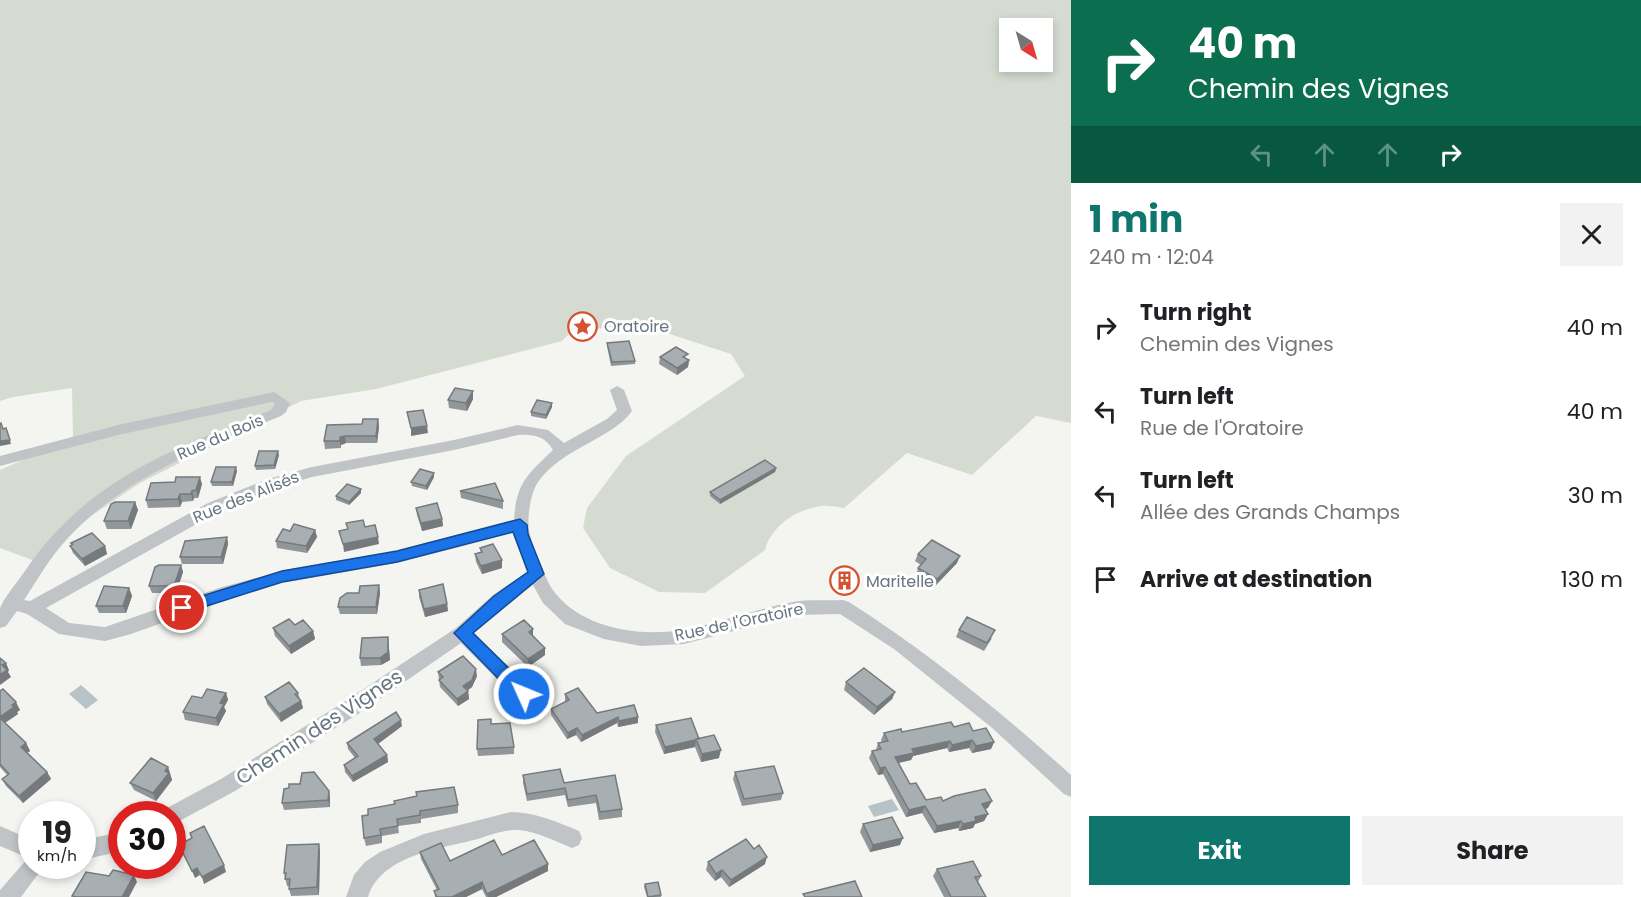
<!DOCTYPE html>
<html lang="en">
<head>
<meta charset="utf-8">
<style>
  :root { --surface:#fff; --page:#f2f2f2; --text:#202124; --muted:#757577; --accent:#0f766e }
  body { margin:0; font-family:Poppins,sans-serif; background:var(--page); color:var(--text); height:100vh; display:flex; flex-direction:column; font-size:22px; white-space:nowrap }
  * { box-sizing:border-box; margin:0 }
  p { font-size:20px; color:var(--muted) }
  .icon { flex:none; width:33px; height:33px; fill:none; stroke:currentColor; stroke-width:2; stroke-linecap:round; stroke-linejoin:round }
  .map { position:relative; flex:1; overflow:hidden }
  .panel { display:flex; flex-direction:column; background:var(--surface); width:570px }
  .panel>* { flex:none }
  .guide { background:#0b6e4f; color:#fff; overflow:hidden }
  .needle { width:39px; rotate:143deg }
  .buttons { position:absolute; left:999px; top:18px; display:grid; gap:12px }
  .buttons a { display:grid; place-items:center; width:54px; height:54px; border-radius:0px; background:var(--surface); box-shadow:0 3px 9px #0003; font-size:30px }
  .speed { position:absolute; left:18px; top:801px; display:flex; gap:12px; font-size:30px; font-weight:700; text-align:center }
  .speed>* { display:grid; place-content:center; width:78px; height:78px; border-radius:50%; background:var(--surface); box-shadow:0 3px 9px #0003; line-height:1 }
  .speed small { font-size:15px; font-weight:400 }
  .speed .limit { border:9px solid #d22; background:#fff; color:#111 }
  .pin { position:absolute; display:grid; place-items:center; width:51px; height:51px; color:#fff; margin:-26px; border:3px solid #fff; border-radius:50%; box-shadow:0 2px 6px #0007 }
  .me { position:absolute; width:66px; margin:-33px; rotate:314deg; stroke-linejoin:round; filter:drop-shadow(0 0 4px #0008) }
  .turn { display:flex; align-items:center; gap:21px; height:126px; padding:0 18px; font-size:27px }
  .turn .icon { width:78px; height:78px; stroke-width:2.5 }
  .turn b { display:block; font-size:42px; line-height:51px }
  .lanes { display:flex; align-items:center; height:57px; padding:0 18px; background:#0003; justify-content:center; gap:30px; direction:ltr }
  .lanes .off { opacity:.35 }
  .round { display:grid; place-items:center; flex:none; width:63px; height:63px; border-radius:0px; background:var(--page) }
  .headline { display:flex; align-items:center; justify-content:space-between; height:102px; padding:0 18px }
  h1 { font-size:36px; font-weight:700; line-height:45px; color:var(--accent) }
  .cta { display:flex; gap:12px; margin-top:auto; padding:12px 18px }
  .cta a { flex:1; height:69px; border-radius:0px; background:var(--accent); color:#fff; font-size:24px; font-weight:700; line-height:69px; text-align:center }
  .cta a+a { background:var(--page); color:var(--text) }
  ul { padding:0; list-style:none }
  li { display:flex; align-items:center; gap:18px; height:84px; padding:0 18px }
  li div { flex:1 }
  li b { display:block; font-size:22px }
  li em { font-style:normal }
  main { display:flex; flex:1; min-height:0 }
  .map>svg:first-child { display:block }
  .green { fill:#d6dbd2; fill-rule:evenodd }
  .water { fill:#b8c3c7 }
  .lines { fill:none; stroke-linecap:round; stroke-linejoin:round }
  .minor { fill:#c0c4c7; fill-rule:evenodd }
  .wall { fill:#90969a }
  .shaded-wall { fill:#767a7d }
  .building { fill:#a8afb3; stroke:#767a7d; stroke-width:1.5 }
  .route { fill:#1a73e8; stroke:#114b97; stroke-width:1.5 }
  .labels { text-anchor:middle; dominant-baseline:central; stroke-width:6; stroke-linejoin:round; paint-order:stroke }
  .poi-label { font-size:16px; fill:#667580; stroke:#fff; text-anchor:start }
  .street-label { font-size:16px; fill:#667580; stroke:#fff }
  .near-street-label { font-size:20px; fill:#667580; stroke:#fff }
</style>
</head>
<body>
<main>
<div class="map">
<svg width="1071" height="897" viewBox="0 0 1071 897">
  <rect width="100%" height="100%" fill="#f4f4f1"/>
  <path class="green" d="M0,0H1071V423L1036,416L972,475L907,453L844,508C837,507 828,505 821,506C797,509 771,526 765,550L705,593L659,592L610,568L583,528L587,508L626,456L745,376L731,354L636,323L570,333L562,341L376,389L301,401L140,483L88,518L35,561L0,548V470L73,438L72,388L13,397L0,401ZM1010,28H1042V62H1010Z"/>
  <path class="water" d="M81,685L98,700L86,709L69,694Z
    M892,799L899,810L874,817L868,806Z"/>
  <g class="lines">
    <path class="minor" d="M617,386L624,390L632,411C612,439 562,448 538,482C530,494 526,521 530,535C532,544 536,553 539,561C544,572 548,585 556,594C584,629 644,638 686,629C722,622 757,609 793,602C809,599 827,601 843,600L849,602C929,653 1001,712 1071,775V797L1064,794L991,727L894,649L840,614L795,615L684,644L641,646L604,639L565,624L543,603L533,585L505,605L474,633L531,689L533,694L531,699L524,702L517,699L461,643L358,714L235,791L172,825V814H162L165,809L221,779L344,702L456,628L493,595L527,572L513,533L397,563L282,583L229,599L131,634L105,641L59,634L27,614L17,611L6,626L0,628C0,622 0,615 0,609C2,600 19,580 25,571C87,479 173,449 271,410L275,404L272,402L118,435L0,466V456L118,425L274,392L290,403L286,412L281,416C205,447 124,477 67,539C50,557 38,579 24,600L30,601L208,503L268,479L312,467L454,440L518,425L548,430L564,443L607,419L617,410L610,390ZM518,435C533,434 545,436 553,450C527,475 516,483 514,521L397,551L282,571L219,588L105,627L69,623L46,608L220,511L278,487L312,477L454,450Z
      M511,812C535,812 557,822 579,831L582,838L579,845L572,848C555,841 538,832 519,830C503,829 489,836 474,840C438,849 381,856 368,897H346L354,875L365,862L380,852L424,834Z
      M0,826L32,840V866H44L21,897H0V890L28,858L0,846Z
      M122,832V851L82,860V840Z"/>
  </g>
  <path class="wall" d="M607,343L635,361V364L611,366L607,346Z
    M660,357L689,360L688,367L677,375L659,364Z
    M473,391V399L467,411L449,408L448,400Z
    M552,403V407L546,419L531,416V412Z
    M378,419L379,427L377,443H346L341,445V448L325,449L324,441L362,424Z
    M279,455L275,469L256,470L255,466Z
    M776,468L775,472L720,504L710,496V492Z
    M237,471L233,486H212L211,482Z
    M434,473V477L427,490L412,486L411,482Z
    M202,484L198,498H194L193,501L182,502L180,507L148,508L146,500Z
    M361,489V493L349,505L336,500V496Z
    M460,491L503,501V509L461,498Z
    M135,502L138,510L131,529H107L104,521Z
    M416,508L442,519L443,526L422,531L417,515Z
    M315,530L317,537L307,553L277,548L276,541L290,531Z
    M227,537L228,544L223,564H182L180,557Z
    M71,543L105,546L107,554L85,566L73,553L70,546L72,545Z
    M480,548L502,568L482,574L476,562L475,554L481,552Z
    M918,554L957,563L935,586L916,575L918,568L921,565L915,561Z
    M181,565L183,572L176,593H152L149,586Z
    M379,585L380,593L377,614H340L338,607L359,593Z
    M129,588L132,596L126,613H99L96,606Z
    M419,590L447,604L448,611L425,617L419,597Z
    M295,625L313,631L315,639L291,654L275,636L273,628Z
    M533,629V636L545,648V655L528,667L502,642V634Z
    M959,630L992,638L984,651L956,637Z
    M388,637L390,660L381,665L361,666L360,658Z
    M438,672L477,676L472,687L468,690L469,699L458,706L440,687Z
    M846,682L895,692L892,699L874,715L844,690Z
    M0,691L20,710L17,712L18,714L5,723L26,743L30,751L27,753L47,772L51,779L23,803L6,786L2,779L7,775L0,767Z
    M226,693L228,700L224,707L226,711L218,726L185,720L183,712L202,698Z
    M298,693L303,708L281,722L267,704L265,697Z
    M565,694L597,713L634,705L638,723L618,727L617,723L581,742L576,735L567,739L551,715V709L566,702L565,701Z
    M491,724L514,747V754L478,756L477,749Z
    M656,725L699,739L719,758L701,762L695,747L664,754L655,732Z
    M402,726L378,744L387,755L388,762L353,782L345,772L344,765L355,758L348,749L347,743Z
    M954,727L973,731L994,742L991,749L972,753L969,748L949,752L947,748L913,756L911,760L899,763L910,784L926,800L943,801L988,808L985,809L988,814L984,821L975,824L973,828L959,831L958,828L934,833L922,813L906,817L883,774L878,775L869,758L872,751L876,750L878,743L882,742L881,740L884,733Z
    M168,767L172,780L156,801L134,790L130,783Z
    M735,772L783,793L781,800L742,806L733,779Z
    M523,775L564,783L615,775L622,809V817L599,820L596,803L568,807L565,795L527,801L523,783Z
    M329,791L330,798V807L284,810L282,803Z
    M458,805V813L421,819V823L398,826L399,833L382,836V843L366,846L364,838L368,815Z
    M863,824L900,845L870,852L860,832Z
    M320,851L319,895L291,896L289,889V886H287L284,873Z
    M420,852L450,861L502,855L548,871L496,897H486L482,889L466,897H435L434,891L437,890L421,859Z
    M708,862L765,864L729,887L721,877L715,881L706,870Z
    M937,869L981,876L978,882L986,897H944L933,876Z
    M645,884L661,895V897H647L644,887Z"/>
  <path class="shaded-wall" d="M689,360L688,367L677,375V368Z
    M473,391V399L467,411L466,403Z
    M552,403V407L546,419V415Z
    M378,419L379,427L377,443L376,436Z
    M427,426L428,433L411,436V428Z
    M6,428L11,444L0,446V441Z
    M345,436L346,443L341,445V448L340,441V437Z
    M278,451L279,455L275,469L274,465Z
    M236,467L237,471L233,486L232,482Z
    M776,468L775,472L720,504V500Z
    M434,473V477L427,490L426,486Z
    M200,477L202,484L198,498L196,490Z
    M361,489V493L349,505V502Z
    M192,491L194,498L193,501L191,494Z
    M180,494L182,502L180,507L178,499Z
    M135,502L138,510L131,529L128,521Z
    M442,519L443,526L422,531L421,523Z
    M315,530L317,537L307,553L306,546Z
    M227,537L228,544L223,564L221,557Z
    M378,537L379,544L344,552L343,544Z
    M105,546L107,554L85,566L82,559Z
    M960,556L957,563L935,586L937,579Z
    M502,560V568L482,574L481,566Z
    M181,565L183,572L176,593L174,586Z
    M379,585L380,593L377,614L376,607Z
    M129,588L132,596L126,613L123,606Z
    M447,604L448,611L425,617L424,609Z
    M533,629V637L529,632Z
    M313,631L315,639L291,654L289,646Z
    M388,637L390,660L381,665L380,658Z
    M545,648V655L528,667V659Z
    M6,663L9,670L8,672L11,677L0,685V675L2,665Z
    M476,669L477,676L472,687L464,693L463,686Z
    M468,691L469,699L458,706L457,699Z
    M895,692L892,699L874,715L877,707Z
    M226,693L228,700L224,707L226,711L218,726L216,718L220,703Z
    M301,701L303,708L281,722L279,714Z
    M16,702L20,710L17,712L18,714L3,724L0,717Z
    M618,717L617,723L581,742L582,735Z
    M638,717V723L618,727L619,721Z
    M401,720L402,726L375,746L374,739Z
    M577,728L576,735L567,739L568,733Z
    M696,739L695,747L664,754L665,747Z
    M972,740L969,748L949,752L952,745Z
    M950,741L947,748L913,756L911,760L893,764L895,757L912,749Z
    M994,742L991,749L972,753L976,746Z
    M26,743L30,751L25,754L21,747Z
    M721,750L719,758L701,762L702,754Z
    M387,755L388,762L353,782L352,776Z
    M168,767L172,780L156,801L153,793L165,771Z
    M885,767L883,774L878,775L880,768Z
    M47,772L51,779L23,803L19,796Z
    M329,791L330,798V807L328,800Z
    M992,801L988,808L978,811L982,804Z
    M925,806L922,813L906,817L909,810Z
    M988,814L984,821L975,824L973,828L959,831L963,824L975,817Z
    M961,821L958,828L934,833L937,826Z
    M903,838L900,845L870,852L873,845Z
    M319,844L320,851L319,895L317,887Z
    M767,857L765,864L729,887L731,880Z
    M548,864V871L496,897H488L487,894Z
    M224,865L226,872L204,884L202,877Z
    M197,868L200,875L195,878L192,871Z
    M722,870L721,877L715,881L716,874Z
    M134,875L137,882L129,897H122Z
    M482,882V889L466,897H452Z"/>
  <path class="building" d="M629,341L635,361L612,362L607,343Z
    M676,347L688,354L683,357L689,360L677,368L660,357Z
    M455,388L473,391L466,403L448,400Z
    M537,400L552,403L546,415L531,412Z
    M423,410L427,426L411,428L407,412Z
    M363,419H378L376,436H345L340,437V441H324L327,425L362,424Z
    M1,423L3,429L6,428L10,440L0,441V424Z
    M259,451H278L274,465L255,466Z
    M765,460L776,468L720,500L710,492Z
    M216,467H236L232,482H211Z
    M420,469L434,473L426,486L411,482Z
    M176,477H200L196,490L192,491L191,494H180L178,499L146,500L151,483L175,482Z
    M495,483L503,501L460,491Z
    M347,484L361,489L349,502L336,496Z
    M115,502H135L128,521H104L111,504Z
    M437,503L442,519L421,523L416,508Z
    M363,520L365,527L375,525L378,537L343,544L339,531L348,529L346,523Z
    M294,524L315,530L306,546L276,541L283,529L290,531Z
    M92,533L105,546L82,559L70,546L73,544L71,543Z
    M227,537L221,557H180L185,541Z
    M932,540L960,556L937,579L918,568L926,559L918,554Z
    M493,544L502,560L481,566L475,554L482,552L480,548Z
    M159,565H181L174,586H149L155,567Z
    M443,584L447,604L424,609L419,590Z
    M379,585L376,607H338L340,598L347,593H359L360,586Z
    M104,586L129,588L123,606H96Z
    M967,617L995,630L987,643L959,630Z
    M289,619L295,625L303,620L313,631L289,646L273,628Z
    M524,620L533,629L529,632L545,648L528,659L502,634Z
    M388,637V652L380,658H360L362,638Z
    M463,656L476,669L472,680L463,686L468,691L457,699L439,680L443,677L438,672Z
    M0,658L6,663L2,665L7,670L0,675Z
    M864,668L895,692L877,707L846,682Z
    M289,682L298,693L295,694L301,701L279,714L265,697Z
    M578,688L597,713L634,705L638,717L619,721L618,717L582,735L577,728L568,733L551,709L569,700L565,694Z
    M3,689L16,702L12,705L14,707L0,717V691Z
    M207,689L226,693L220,703L224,704L216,718L183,712L192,696L202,698Z
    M396,712L401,720L374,739L387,755L352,776L344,765L358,756L347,743Z
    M0,718L26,743L21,747L47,772L19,796L2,779L9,774L0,764Z
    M691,718L699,739L665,747L656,725Z
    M491,719V724L510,723L514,747L477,749L478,720Z
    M951,722L954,727L969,723L973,731L986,728L994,742L976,746L972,740L952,745L950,741L912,749L914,753L895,757L910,784L916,783L926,800L941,797L943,801L954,796L985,789L992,801L982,804L988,814L975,817L976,821L963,824L961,821L937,826L925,806L909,810L885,767L880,768L872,751L881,749L878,743L888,741L884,733L901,729L902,732Z
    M714,735L721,750L702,754L696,739Z
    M151,758L168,767L165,771L169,773L153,793L130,783Z
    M774,766L783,793L744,799L735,772Z
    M560,769L564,783L615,775L622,809L600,812L596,795L568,800L565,788L527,794L523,775Z
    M314,772L329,791L328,800L282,803L284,789L289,788V784H300L302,773Z
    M454,787L458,805L420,811V815L397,819L398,826L380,829L381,835L364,838L362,816L368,815V809L395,804L394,801L417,796L416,792Z
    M892,817L903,838L873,845L863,824Z
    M204,826L224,865L202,877L197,868L192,871L179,845L192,838L190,833Z
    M746,839L754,849L759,845L767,857L731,880L722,870L716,874L708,862Z
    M494,840L502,855L534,840L548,864L487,894L482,882L452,897H437L434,891L439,889L420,852L441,843L450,861Z
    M319,844L317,887L289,889L290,879H285L286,873H284L287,845Z
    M973,861L981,876L975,877L986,897H951L937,869Z
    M113,870L134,875L122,897H77L72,896L86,872L109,876Z
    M855,881L862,897H805L803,894Z
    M658,882L661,895L648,897L645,884Z"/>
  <path class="route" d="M520,519L527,525L528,534L544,574L473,633L530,689L533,694L530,699L524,701L518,699L454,633L494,596L528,572L513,532L397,562L282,582L182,614L176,613L174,608L176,604L282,571L397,551Z"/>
  <defs>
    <symbol id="sight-ring" viewBox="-11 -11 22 22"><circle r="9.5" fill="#fff" stroke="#d55230" stroke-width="1.5"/><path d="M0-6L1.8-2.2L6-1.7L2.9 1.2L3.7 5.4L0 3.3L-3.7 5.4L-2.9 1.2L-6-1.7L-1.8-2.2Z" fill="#d55230"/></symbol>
    <symbol id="building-ring" viewBox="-11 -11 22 22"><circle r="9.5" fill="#fff" stroke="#d55230" stroke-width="1.5"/><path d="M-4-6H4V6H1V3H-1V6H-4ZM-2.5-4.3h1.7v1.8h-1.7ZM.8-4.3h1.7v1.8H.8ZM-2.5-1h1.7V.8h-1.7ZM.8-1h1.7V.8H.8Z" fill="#d55230"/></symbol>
  </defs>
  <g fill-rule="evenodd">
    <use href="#sight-ring" x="566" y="310" width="33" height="33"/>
    <use href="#building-ring" x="828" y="564" width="33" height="33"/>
  </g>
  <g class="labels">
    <g class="poi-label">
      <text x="604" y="326">Oratoire</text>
      <text x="866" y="581">Maritelle</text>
    </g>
    <g class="street-label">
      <text transform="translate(220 437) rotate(-23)">Rue du Bois</text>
      <text transform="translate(246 497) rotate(-22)">Rue des Alisés</text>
      <text transform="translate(739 622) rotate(-12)">Rue de l'Oratoire</text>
    </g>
    <g class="near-street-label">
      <text transform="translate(319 727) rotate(-33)">Chemin des Vignes</text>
    </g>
  </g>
</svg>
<div class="buttons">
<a><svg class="needle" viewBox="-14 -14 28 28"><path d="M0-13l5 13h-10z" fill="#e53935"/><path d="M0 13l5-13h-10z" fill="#757577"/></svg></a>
</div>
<div class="speed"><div>19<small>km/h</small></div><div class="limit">30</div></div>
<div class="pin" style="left:182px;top:608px;background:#d93025"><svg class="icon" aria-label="arrive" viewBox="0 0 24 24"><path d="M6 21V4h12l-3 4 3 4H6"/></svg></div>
<svg class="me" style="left:524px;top:694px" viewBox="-20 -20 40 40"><circle r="17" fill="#1a73e8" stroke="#fff" stroke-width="3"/><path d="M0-11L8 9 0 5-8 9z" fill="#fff"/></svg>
</div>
<section class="panel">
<div class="guide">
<div class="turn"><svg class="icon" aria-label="right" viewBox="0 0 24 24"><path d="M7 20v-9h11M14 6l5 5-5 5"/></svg><div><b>40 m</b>Chemin des Vignes</div></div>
<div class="lanes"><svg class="icon off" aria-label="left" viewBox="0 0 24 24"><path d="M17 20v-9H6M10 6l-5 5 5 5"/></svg><svg class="icon off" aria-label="ahead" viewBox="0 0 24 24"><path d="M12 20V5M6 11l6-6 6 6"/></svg><svg class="icon off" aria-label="ahead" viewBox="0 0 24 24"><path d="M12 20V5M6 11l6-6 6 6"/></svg><svg class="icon" aria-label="right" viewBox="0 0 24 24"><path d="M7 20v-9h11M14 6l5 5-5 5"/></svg></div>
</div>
<div class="headline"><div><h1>1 min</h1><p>240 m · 12:04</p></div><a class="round"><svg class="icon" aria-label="close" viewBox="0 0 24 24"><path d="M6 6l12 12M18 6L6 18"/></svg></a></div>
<ul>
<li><svg class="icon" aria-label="right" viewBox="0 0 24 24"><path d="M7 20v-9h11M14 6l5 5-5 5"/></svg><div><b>Turn right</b><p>Chemin des Vignes</p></div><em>40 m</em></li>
<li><svg class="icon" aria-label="left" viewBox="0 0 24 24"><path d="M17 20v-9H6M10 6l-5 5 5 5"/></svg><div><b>Turn left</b><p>Rue de l'Oratoire</p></div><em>40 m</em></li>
<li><svg class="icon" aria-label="left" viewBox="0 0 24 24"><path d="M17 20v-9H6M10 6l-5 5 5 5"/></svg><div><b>Turn left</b><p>Allée des Grands Champs</p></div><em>30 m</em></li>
<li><svg class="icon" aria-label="arrive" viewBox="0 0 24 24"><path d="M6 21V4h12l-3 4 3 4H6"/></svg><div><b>Arrive at destination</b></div><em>130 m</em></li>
</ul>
<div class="cta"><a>Exit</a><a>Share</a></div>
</section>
</main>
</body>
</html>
